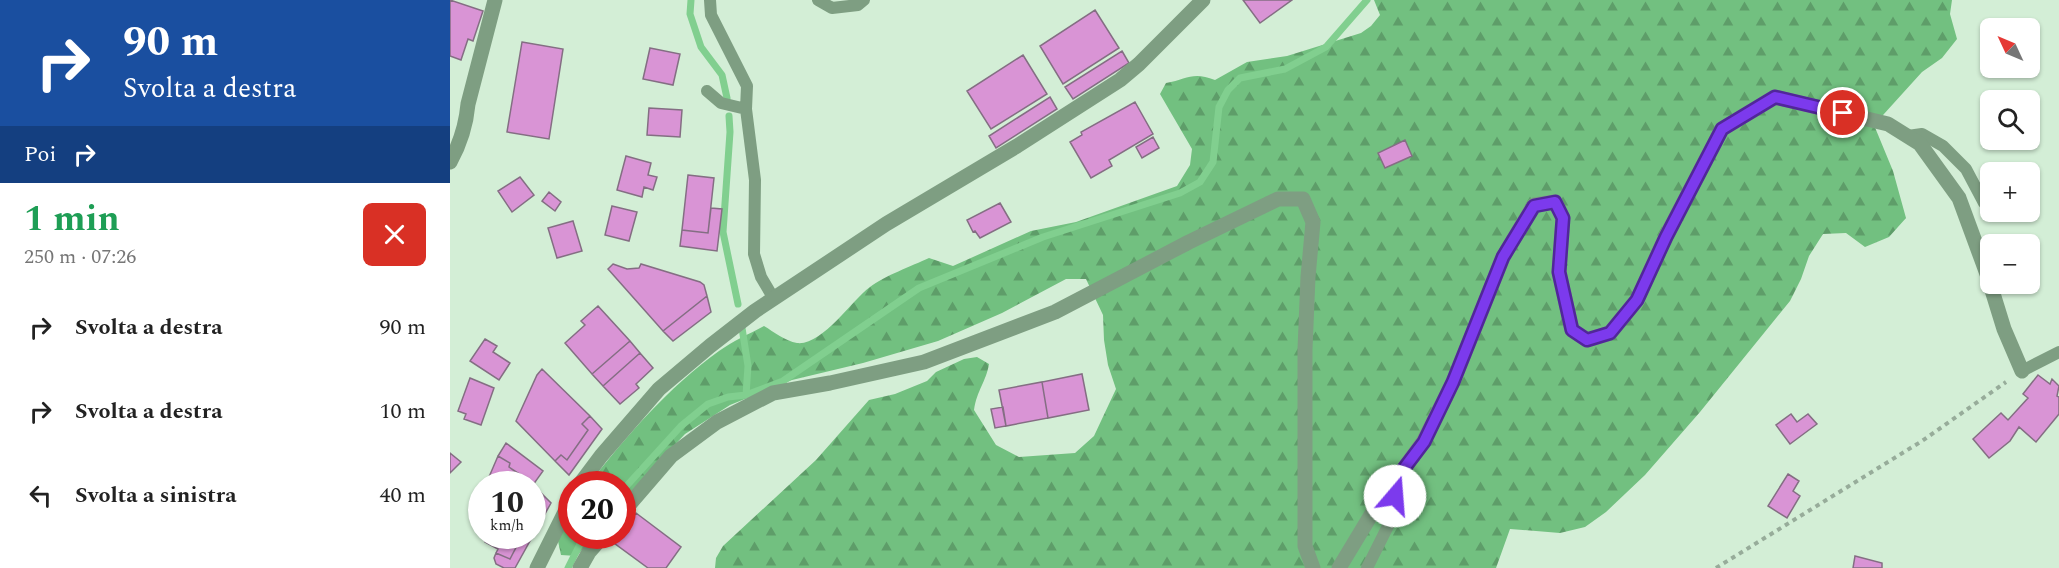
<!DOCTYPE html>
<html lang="it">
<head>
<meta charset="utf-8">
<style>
  :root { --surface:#fff; --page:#f2f2f2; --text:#222; --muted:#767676 }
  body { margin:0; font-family:Spectral,serif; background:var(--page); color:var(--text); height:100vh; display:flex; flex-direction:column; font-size:22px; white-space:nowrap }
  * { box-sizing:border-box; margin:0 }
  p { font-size:20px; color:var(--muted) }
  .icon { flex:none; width:33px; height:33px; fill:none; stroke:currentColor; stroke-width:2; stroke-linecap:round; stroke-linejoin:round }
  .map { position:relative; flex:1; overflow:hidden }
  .sheet { display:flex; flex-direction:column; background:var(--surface); width:450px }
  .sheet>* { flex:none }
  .guide { background:#1a4fa0; color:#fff; overflow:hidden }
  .needle { width:39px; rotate:314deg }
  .controls { position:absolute; left:1530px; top:18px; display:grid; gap:12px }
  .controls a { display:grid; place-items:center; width:60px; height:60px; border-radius:9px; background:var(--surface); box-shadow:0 2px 4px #0004; font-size:30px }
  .speed { position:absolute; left:18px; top:471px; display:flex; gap:12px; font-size:30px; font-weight:700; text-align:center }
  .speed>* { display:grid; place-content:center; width:78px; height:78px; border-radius:50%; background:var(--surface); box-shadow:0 2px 4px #0004; line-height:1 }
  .speed small { font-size:15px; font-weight:400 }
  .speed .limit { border:9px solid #d22; background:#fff; color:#111 }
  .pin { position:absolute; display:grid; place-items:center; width:51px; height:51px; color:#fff; margin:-26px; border:3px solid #fff; border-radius:50%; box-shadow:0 2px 6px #0007 }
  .me { position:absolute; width:66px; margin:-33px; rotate:18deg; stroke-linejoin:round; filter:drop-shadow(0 0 4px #0008) }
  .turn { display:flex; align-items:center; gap:21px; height:126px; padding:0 24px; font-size:27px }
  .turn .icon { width:78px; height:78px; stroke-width:2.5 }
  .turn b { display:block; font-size:42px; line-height:51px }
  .then { display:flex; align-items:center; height:57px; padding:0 24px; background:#0003; gap:12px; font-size:22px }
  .round { display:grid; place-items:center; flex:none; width:63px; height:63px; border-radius:9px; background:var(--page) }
  .headline { display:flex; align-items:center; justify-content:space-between; height:102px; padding:0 24px }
  h1 { font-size:36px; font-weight:700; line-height:45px; color:#1e9e55 }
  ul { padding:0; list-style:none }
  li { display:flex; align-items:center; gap:18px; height:84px; padding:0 24px }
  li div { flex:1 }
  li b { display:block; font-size:22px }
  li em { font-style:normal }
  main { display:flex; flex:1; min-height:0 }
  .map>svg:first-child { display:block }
  .forest { fill:url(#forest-firs) }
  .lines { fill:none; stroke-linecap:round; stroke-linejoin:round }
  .stream { stroke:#81cf8f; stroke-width:7 }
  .building { fill:#d994d5; stroke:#846e83; stroke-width:1.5 }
  .path { stroke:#97ac9a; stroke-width:4; stroke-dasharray:4.5 4.5; stroke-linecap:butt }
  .service { stroke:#7e9e82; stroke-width:12 }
  .minor { stroke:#7e9e82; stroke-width:15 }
  .tertiary { stroke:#7e9e82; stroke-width:15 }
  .route-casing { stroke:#51269a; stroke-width:15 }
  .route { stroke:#7c3aed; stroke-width:10 }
</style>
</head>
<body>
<main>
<section class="sheet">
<div class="guide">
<div class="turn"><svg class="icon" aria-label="right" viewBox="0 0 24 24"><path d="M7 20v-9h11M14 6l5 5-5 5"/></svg><div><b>90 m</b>Svolta a destra</div></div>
<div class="then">Poi<svg class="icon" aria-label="right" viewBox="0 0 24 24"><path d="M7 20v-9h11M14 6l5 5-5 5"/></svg></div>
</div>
<div class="headline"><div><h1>1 min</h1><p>250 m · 07:26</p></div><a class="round" style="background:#d93025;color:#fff"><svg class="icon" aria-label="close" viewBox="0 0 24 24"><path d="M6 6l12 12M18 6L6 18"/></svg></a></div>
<ul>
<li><svg class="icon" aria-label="right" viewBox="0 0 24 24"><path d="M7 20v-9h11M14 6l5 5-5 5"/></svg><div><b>Svolta a destra</b></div><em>90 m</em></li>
<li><svg class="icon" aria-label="right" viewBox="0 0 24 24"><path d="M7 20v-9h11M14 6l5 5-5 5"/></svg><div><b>Svolta a destra</b></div><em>10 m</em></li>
<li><svg class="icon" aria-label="left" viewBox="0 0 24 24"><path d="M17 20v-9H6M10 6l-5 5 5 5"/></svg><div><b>Svolta a sinistra</b></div><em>40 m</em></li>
</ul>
</section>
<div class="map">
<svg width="1609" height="568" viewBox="0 0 1609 568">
  <defs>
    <pattern id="forest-firs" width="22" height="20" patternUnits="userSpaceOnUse" patternTransform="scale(1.5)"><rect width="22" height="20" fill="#72c080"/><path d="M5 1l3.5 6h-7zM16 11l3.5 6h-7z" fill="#5e9d69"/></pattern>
  </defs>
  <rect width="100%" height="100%" fill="#d3eed6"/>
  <path class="forest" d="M924,0H1502L1500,14L1507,39L1492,58L1472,72L1424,125L1443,171L1456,218L1439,237L1415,247L1396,233L1373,234L1359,256L1351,279L1340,301L1250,412L1195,475L1156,512L1135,527L1110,533L1060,529L1046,568H265L266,558L273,546L366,460L419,400L445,394L477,381L486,372L514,359L527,357L539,364C536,382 527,390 524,410L546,445L569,457L625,453L644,436L666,389L658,365L654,340L653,315L636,279H616L552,313L488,341L413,363L342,380L280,405L235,434L173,500L172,484H139C177,435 218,388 269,351C283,341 299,334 314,326C324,332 335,341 347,343C372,346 401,301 420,287C434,276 462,266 479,258L503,266L581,231L626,222L727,186L740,165L742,149L710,94L716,83C737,79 743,71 765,80L797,62L837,56L911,33L921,26L930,15Z
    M121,516L122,536H143L127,556L111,555L108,541Z"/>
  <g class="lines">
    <path class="stream" d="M241,0L240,14L251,47L272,75L277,98
      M279,116L280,132L273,232L288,304
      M292,328L298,366L296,395
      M172,491L231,426L258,404L278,397L296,395L333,381L469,288L593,237L730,193L750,182L763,162L769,107L778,90L790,78L835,69L876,47L917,0
      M118,568L134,536"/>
  </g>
  <path class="building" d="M0,0L33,11L23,41L18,39L11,60L0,56Z
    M793,0H842L810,23Z
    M645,10L669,48L613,84L590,46Z
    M72,42L113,49L99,139L57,132Z
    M200,48L230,54L223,85L193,79Z
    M672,51L679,63L623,99L615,87Z
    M573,55L597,94L541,129L517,91Z
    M600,97L607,109L546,148L539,136Z
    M685,102L703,134L659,160L662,166L641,178L620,142L632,135L631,132Z
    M199,108L232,110L230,137L197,135Z
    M703,137L709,148L692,158L686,147Z
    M955,140L962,156L935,168L928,153Z
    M176,156L201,163L198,175L207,177L203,190L194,187L192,197L167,190Z
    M238,175L264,178L258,233L232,230Z
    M70,177L84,195L62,212L48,191Z
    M99,192L111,202L105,211L92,201Z
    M550,203L561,222L530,238L525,231L523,232L517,220Z
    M162,206L187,212L179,241L155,235Z
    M261,208L272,209L267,251L230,246L232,230L258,233Z
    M123,221L132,251L107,258L98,228Z
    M163,264L177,269L189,268L191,264L250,282L254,285L257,296L213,331L158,269Z
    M257,296L261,312L223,341L213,331Z
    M148,306L180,341L142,374L115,343L135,325L131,321Z
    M35,339L47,346L43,352L60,363L49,380L20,361Z
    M180,341L190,353L153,386L142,374Z
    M190,353L203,368L186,384L189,388L170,404L153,386Z
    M92,369L140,416L132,424L138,430L117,460L111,455L105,461L66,421L87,375Z
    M632,374L639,410L598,418L592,382Z
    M1588,375L1600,384L1602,379L1609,386L1607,396L1609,397V414L1586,442L1569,427L1560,441L1539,458L1523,439L1551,413L1558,420L1578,398L1573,394Z
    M20,378L44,388L31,425L14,419L16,414L8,411Z
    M592,382L598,418L556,426L549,390Z
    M553,407L556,426L545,428L541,409Z
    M1341,414L1347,422L1358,414L1367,424L1340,444L1326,425Z
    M140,416L152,429L119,475L105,461L111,455L117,460L138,430L132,424Z
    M56,443L93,471L83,485L59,467L60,463L48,456Z
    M0,453L11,462L0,473Z
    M48,456L60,463L59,467L77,479L75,484H36Z
    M1338,474L1349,481L1343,491L1350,496L1337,518L1318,506Z
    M77,479L101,503L65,568H54L46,564L44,558L46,553L60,559L72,536H82V516L89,504L82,498V484H75Z
    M32,494V517L23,513Z
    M186,513L231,547L216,568H198L164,543L170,536H172V532Z
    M33,536H72L60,559L46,553L48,549L35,542Z
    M1405,556L1432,563V568H1403Z"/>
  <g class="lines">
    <path class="path" d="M1266,568L1472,441L1556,382"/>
    <path class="service" d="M260,0L261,15L297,86L296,109L305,180L304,254L311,277L324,299
      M368,0L382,8L408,5L414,0
      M257,91L271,103L296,109
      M1458,136L1472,134L1493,146L1516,169L1534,203
      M1572,371L1609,352
      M917,568L944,514L946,479"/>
    <path class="minor" d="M0,162C10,144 16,126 18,104L45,0
      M172,513L221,456L267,422L323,393L380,383L474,362L605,312L739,242L828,199H853L863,222L858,277L855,349V546L863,568
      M130,568L139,552L153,536
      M889,568L924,510L973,442L1003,382L1053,257L1084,205L1105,202L1113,218L1109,272L1122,330L1137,340L1160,333L1187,300L1216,236L1272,129L1325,97L1438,124L1470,144L1509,198L1537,274L1554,329L1572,371"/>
    <path class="tertiary" d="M130,484L151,456L209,389L260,346L305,311L436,224L567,146L670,80L689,64L753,0
      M87,568L122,498"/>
  </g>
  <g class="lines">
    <defs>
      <path id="route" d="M945,496L946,479L974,442L1003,382L1053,257L1084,206L1105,202L1113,218L1109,272L1122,330L1137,340L1160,333L1187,300L1216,237L1272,129L1325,97L1393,113"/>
    </defs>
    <use href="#route" class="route-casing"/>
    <use href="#route" class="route"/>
  </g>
</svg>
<div class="controls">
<a><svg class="needle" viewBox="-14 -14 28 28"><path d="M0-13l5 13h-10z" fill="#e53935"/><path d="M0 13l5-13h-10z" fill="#767676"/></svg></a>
<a><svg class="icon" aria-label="search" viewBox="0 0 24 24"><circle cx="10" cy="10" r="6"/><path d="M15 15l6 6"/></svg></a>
<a>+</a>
<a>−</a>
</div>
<div class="speed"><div>10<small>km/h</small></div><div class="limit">20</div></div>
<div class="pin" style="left:1393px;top:113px;background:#d93025"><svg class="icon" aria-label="arrive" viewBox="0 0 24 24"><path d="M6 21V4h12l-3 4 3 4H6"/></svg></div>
<svg class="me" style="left:945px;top:496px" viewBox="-20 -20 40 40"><circle r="19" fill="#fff"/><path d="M0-13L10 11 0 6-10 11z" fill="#7c3aed"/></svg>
</div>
</main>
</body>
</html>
